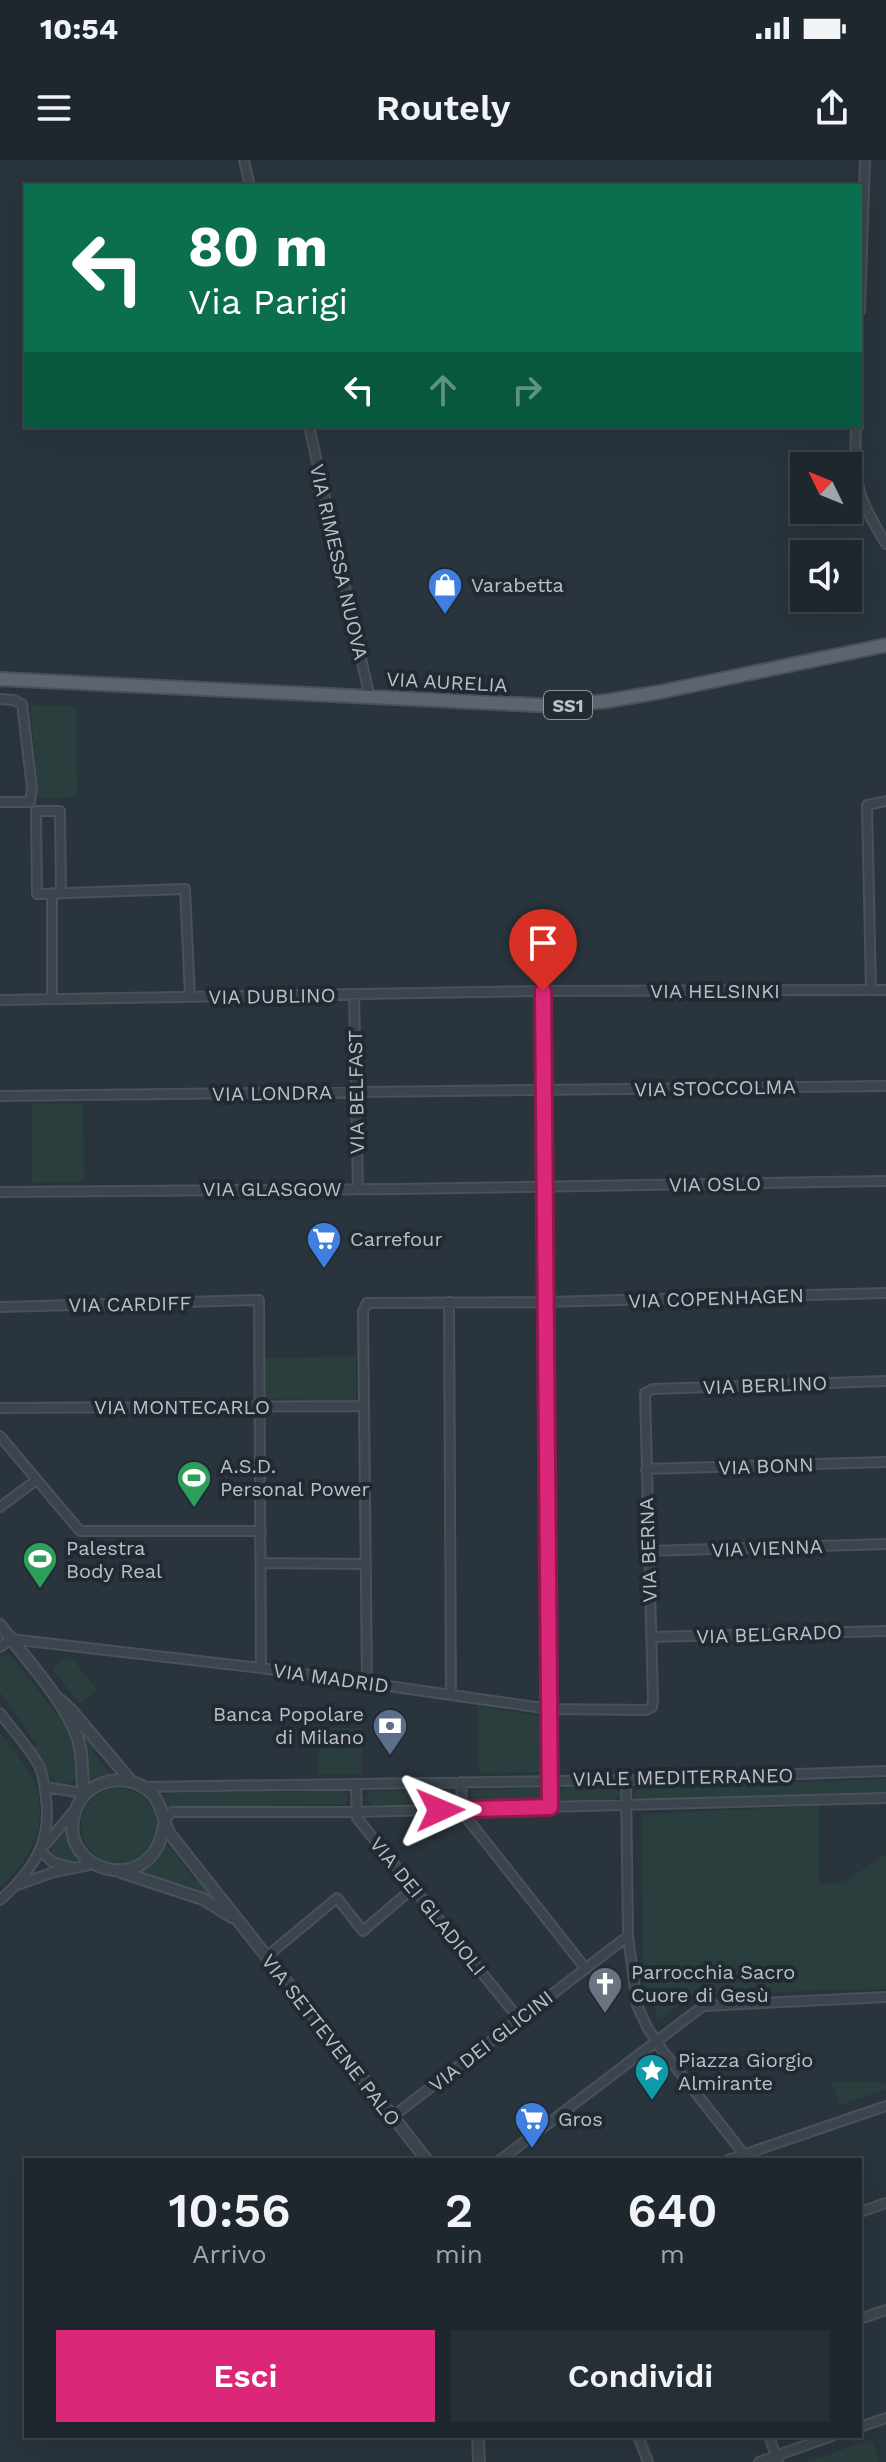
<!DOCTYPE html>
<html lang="it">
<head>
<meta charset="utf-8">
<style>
  :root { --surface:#1f272e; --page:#272f36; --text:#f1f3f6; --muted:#a1a5aa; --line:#3c444a; --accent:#db2777 }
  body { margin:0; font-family:"Work Sans",sans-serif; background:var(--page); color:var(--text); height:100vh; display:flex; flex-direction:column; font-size:30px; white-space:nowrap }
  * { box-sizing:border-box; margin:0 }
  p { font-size:26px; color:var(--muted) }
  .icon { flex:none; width:44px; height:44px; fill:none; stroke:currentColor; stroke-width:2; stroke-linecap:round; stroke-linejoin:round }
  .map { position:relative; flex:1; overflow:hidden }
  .side { position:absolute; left:24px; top:1998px; width:838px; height:280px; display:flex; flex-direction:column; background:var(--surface); border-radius:0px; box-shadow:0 8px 32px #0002,0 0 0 2px var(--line) }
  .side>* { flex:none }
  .hud { position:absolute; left:24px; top:24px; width:838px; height:244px; border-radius:0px; box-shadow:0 8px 32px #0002,0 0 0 2px var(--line); background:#0b6e4f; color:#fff; overflow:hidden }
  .needle { width:52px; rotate:313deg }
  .buttons { position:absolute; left:790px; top:292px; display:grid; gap:16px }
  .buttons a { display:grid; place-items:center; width:72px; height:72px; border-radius:0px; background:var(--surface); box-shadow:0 8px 32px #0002,0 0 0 2px var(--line); font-size:40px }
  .pin { position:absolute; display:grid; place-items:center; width:68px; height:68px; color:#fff; margin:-82px -34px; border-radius:50% 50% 50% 0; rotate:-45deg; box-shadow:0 0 8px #0007 }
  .pin .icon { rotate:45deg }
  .me { position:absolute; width:88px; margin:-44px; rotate:89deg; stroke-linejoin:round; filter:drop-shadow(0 0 6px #0008) }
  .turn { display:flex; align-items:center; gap:28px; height:168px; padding:0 32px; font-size:36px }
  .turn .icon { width:104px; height:104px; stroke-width:2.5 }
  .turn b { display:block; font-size:56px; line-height:68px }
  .lanes { display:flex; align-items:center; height:76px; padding:0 32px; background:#0003; justify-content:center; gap:40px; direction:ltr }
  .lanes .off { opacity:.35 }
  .eta { display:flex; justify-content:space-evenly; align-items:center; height:136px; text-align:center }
  .eta b { font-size:48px; font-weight:600; line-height:56px }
  .action { display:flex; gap:16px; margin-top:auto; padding:16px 32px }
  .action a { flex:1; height:92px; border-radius:0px; background:var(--accent); color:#fff; font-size:32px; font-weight:600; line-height:92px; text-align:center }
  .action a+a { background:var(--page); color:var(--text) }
  .status { display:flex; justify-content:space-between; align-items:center; height:56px; padding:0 40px; background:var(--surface); direction:ltr }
  .status svg { height:22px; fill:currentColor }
  header { display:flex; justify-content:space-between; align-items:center; height:104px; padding:0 32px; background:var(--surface); font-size:36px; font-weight:600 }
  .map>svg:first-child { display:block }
  .green { fill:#2b3e3e }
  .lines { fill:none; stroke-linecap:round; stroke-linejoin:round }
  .minor-casing { stroke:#49515a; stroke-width:12 }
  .tertiary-casing { stroke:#49515a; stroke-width:14 }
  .primary-casing { stroke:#49515a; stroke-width:16 }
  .minor { stroke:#3c454d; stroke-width:8 }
  .tertiary { stroke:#3c454d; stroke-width:10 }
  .primary { stroke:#5b656d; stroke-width:12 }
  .route-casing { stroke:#8e194d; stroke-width:20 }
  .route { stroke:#db2777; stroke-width:14 }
  .labels { text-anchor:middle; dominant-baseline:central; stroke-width:8; stroke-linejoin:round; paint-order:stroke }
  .shield { fill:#212a33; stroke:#8b939b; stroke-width:2 }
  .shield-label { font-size:18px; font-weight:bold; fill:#b9c0c8 }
  .street-label { font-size:20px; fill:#b9c0c8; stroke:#212a33 }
  .poi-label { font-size:20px; fill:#b9c0c8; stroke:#212a33; text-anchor:start }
</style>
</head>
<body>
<div class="status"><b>10:54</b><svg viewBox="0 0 49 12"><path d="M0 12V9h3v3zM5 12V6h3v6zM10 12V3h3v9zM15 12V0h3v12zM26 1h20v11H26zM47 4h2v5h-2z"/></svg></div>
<header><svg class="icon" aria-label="menu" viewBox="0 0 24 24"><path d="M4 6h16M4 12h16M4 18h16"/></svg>Routely<svg class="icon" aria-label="share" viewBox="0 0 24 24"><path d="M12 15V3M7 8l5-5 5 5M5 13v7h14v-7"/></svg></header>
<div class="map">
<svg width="886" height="2302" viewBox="0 0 886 2302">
  <rect width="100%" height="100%" fill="#29343d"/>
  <path class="green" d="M30,545L76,546L77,637L39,638Z
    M83,944L84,1022L32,1023V944Z
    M356,1196V1240L265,1239V1198Z
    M9,1494L70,1570L77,1615L73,1623L59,1624L49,1616L33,1588L36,1584L0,1532V1498Z
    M70,1495L97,1530L80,1544L52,1509Z
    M478,1546L540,1556L541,1612L479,1613Z
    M319,1568H362V1614H318Z
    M0,1573C10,1586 22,1599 30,1614C53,1658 33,1697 0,1728Z
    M85,1575L96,1588L94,1594L111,1614L98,1617L89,1624V1601Z
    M886,1619V1633L640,1641L634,1634L640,1627Z
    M537,1628L544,1635L540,1642L475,1643L470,1638L474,1630Z
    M563,1628H612L619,1631L620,1635L614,1642H564L558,1636Z
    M81 1666a38 38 0 1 1 76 0a38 38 0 1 1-76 0Z
    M450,1630L455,1638L450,1644L371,1645L365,1638L371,1631Z
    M343,1631L349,1637L345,1645L169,1647L164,1640L169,1633Z
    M819,1646V1723H843L886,1694V1829L693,1834L660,1859L643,1828L642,1654Z
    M68,1664L71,1686L82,1702H59L49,1694Z
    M167,1684L194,1720H202L215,1736L187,1725L140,1713L155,1703Z
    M831,1921L886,1923V1929L840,1945Z
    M869,2280L873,2282L879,2302H807Z"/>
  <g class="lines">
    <defs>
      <path id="minor" d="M244,0L250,26
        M860,151L865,0
        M309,266L370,538
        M856,266C854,324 856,334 886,384
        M0,539L13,540L22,544L32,628L30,642
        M0,642H30
        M52,733V839
        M61,733L60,651H36L37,734L185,729L190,837
        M871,830L867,645L886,641
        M543,831L550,1647
        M354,834L358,1029
        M0,840L543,831L886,830
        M0,936L886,926
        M0,1032L398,1029L886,1021
        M449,1142L451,1535
        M0,1147L259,1140L261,1508
        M0,1248L363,1246
        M0,1276L80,1371H261
        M646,1309L886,1302
        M0,1347L35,1321
        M648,1391L886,1384
        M261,1403L365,1404
        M651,1477L886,1471
        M0,1487L11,1479L261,1508L550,1549L646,1550L652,1547L653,1541L645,1233L653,1229L886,1221
        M367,1523L363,1151L367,1143L545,1142L886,1133
        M0,1553C13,1571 31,1589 40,1608C44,1618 45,1629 46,1639C52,1682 32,1712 0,1740
        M626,1620L628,1776L637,1845L647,1867L662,1890L743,1993
        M461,1622L462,1649L466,1657L586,1809
        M356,1625L357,1658L520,1860
        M45,1627L76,1632L84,1636
        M143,1627L626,1620L886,1611
        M164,1660L172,1652H357L886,1638
        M46,1684L76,1648
        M41,1691L52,1702L71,1707
        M17,1725L54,1712L94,1704
        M266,1797L337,1738L363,1771L413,1728
        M392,1957L628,1776
        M500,2000L703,1846L886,1837
        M728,2000L886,1946
        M860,2052L886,2043
        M860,2159L886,2150
        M860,2267L886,2258
        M638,2276L648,2302
        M769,2276L778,2302
        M759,2302L832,2276"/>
      <path id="tertiary" d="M0,1465C25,1498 65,1540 78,1579C84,1598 81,1617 84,1635
        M60,1540L71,1550L131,1621
        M164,1665C153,1742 52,1710 76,1649C88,1618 130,1610 153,1635C163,1646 162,1661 170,1674L427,2000
        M121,1712L203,1739L232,1757
        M478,2276L479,2302"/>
      <path id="primary" d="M0,519L557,546L607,541L660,532L886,485"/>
    </defs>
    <use href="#minor" class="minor-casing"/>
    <use href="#tertiary" class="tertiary-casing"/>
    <use href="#primary" class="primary-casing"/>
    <use href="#minor" class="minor"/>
    <use href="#tertiary" class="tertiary"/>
    <use href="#primary" class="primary"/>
  </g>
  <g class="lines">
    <defs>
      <path id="route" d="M440,1650L550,1647L543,831"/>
    </defs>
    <use href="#route" class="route-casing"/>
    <use href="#route" class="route"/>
  </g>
  <defs>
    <symbol id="shop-pin" viewBox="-11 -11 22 30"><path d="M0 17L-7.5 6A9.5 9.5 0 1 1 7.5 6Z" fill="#3f7fe0" stroke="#212a33"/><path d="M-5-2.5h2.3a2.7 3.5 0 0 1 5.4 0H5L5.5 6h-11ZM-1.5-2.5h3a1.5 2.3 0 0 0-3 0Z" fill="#fff"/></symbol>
    <symbol id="supermarket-pin" viewBox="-11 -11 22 30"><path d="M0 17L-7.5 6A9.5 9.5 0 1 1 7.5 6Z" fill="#3f7fe0" stroke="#212a33"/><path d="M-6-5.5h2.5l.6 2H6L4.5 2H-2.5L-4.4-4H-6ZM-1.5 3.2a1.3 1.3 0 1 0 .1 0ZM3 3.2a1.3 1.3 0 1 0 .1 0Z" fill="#fff"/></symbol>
    <symbol id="stadium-pin" viewBox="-11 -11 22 30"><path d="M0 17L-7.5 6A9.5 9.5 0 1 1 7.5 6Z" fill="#2e9e5b" stroke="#212a33"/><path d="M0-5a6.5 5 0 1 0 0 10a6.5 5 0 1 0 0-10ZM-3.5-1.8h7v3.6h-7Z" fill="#fff"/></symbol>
    <symbol id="bank-pin" viewBox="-11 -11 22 30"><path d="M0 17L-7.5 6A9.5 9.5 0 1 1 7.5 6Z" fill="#5c6f8a" stroke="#212a33"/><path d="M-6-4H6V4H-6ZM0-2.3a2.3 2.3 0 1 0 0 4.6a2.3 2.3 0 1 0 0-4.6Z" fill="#fff"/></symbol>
    <symbol id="church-pin" viewBox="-11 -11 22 30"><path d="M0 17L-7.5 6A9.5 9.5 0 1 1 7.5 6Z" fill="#6b7280" stroke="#212a33"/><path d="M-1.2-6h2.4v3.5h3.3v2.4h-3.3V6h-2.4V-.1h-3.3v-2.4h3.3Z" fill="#fff"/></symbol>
    <symbol id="sight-pin" viewBox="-11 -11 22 30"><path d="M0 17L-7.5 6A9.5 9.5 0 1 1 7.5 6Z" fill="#0f9aa8" stroke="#212a33"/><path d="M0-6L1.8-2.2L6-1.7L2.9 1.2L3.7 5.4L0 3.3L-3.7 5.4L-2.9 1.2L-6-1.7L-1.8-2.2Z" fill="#fff"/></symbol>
  </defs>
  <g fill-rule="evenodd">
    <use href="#shop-pin" x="425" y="405" width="40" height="54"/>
    <use href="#supermarket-pin" x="304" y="1059" width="40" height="54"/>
    <use href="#stadium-pin" x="174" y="1298" width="40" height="54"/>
    <use href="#stadium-pin" x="20" y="1379" width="40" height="54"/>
    <use href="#bank-pin" x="370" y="1546" width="40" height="54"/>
    <use href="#church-pin" x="585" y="1804" width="40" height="54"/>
    <use href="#sight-pin" x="632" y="1891" width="40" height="54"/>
    <use href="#supermarket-pin" x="512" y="1939" width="40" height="54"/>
  </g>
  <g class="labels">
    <rect class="shield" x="544" y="531" width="48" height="28" rx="6"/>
    <g class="shield-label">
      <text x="568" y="545">SS1</text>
    </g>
    <g class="street-label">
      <text transform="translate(339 402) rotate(77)">VIA RIMESSA NUOVA</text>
      <text transform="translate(447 522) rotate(3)">VIA AURELIA</text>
      <text x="715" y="831">VIA HELSINKI</text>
      <text transform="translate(272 836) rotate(-1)">VIA DUBLINO</text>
      <text transform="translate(715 928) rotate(-1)">VIA STOCCOLMA</text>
      <text transform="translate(356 932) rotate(-91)">VIA BELFAST</text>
      <text transform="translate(272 933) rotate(-1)">VIA LONDRA</text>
      <text transform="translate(715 1024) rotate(-1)">VIA OSLO</text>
      <text x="272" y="1029">VIA GLASGOW</text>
      <text transform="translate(716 1138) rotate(-2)">VIA COPENHAGEN</text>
      <text transform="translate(130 1144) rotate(-1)">VIA CARDIFF</text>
      <text transform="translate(765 1225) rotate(-2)">VIA BERLINO</text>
      <text x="182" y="1247">VIA MONTECARLO</text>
      <text transform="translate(766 1306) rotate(-2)">VIA BONN</text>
      <text transform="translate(767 1388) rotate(-2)">VIA VIENNA</text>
      <text transform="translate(648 1390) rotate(-92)">VIA BERNA</text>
      <text transform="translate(769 1474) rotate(-2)">VIA BELGRADO</text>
      <text transform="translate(331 1518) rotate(8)">VIA MADRID</text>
      <text transform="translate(683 1617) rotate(-1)">VIALE MEDITERRANEO</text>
      <text transform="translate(428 1746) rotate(51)">VIA DEI GLADIOLI</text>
      <text transform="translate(331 1880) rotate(52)">VIA SETTEVENE PALO</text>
      <text transform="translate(491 1881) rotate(-38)">VIA DEI GLICINI</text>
    </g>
    <g class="poi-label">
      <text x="471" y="425">Varabetta</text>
      <text x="350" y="1079">Carrefour</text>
      <text x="220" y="1306">A.S.D.<tspan x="220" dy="23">Personal Power</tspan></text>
      <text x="66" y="1388">Palestra<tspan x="66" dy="23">Body Real</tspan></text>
      <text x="364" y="1554" text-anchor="end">Banca Popolare<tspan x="364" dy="23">di Milano</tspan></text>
      <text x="631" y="1812">Parrocchia Sacro<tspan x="631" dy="23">Cuore di Gesù</tspan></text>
      <text x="678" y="1900">Piazza Giorgio<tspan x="678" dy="23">Almirante</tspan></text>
      <text x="558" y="1959">Gros</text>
    </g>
  </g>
</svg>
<div class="buttons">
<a><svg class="needle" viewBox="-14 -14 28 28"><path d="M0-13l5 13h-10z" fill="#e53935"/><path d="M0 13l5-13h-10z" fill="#a1a5aa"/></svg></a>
<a><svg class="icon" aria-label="sound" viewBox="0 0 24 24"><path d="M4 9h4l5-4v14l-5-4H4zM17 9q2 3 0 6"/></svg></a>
</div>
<div class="pin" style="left:543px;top:831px;background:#d93025"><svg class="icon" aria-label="arrive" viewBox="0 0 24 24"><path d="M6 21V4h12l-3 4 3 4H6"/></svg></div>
<svg class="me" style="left:440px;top:1650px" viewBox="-20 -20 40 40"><path d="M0-17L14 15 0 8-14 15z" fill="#db2777" stroke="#fff" stroke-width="4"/></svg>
<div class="hud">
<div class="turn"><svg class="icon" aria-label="left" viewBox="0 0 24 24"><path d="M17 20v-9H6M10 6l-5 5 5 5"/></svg><div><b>80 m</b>Via Parigi</div></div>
<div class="lanes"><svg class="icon" aria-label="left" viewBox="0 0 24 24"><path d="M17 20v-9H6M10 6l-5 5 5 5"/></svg><svg class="icon off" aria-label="ahead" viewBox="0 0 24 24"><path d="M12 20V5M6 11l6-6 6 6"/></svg><svg class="icon off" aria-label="right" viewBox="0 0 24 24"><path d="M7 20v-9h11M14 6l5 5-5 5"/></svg></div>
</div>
<section class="side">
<div class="eta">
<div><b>10:56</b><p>Arrivo</p></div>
<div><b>2</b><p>min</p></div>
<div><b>640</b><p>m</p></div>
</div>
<div class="action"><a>Esci</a><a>Condividi</a></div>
</section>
</div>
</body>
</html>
